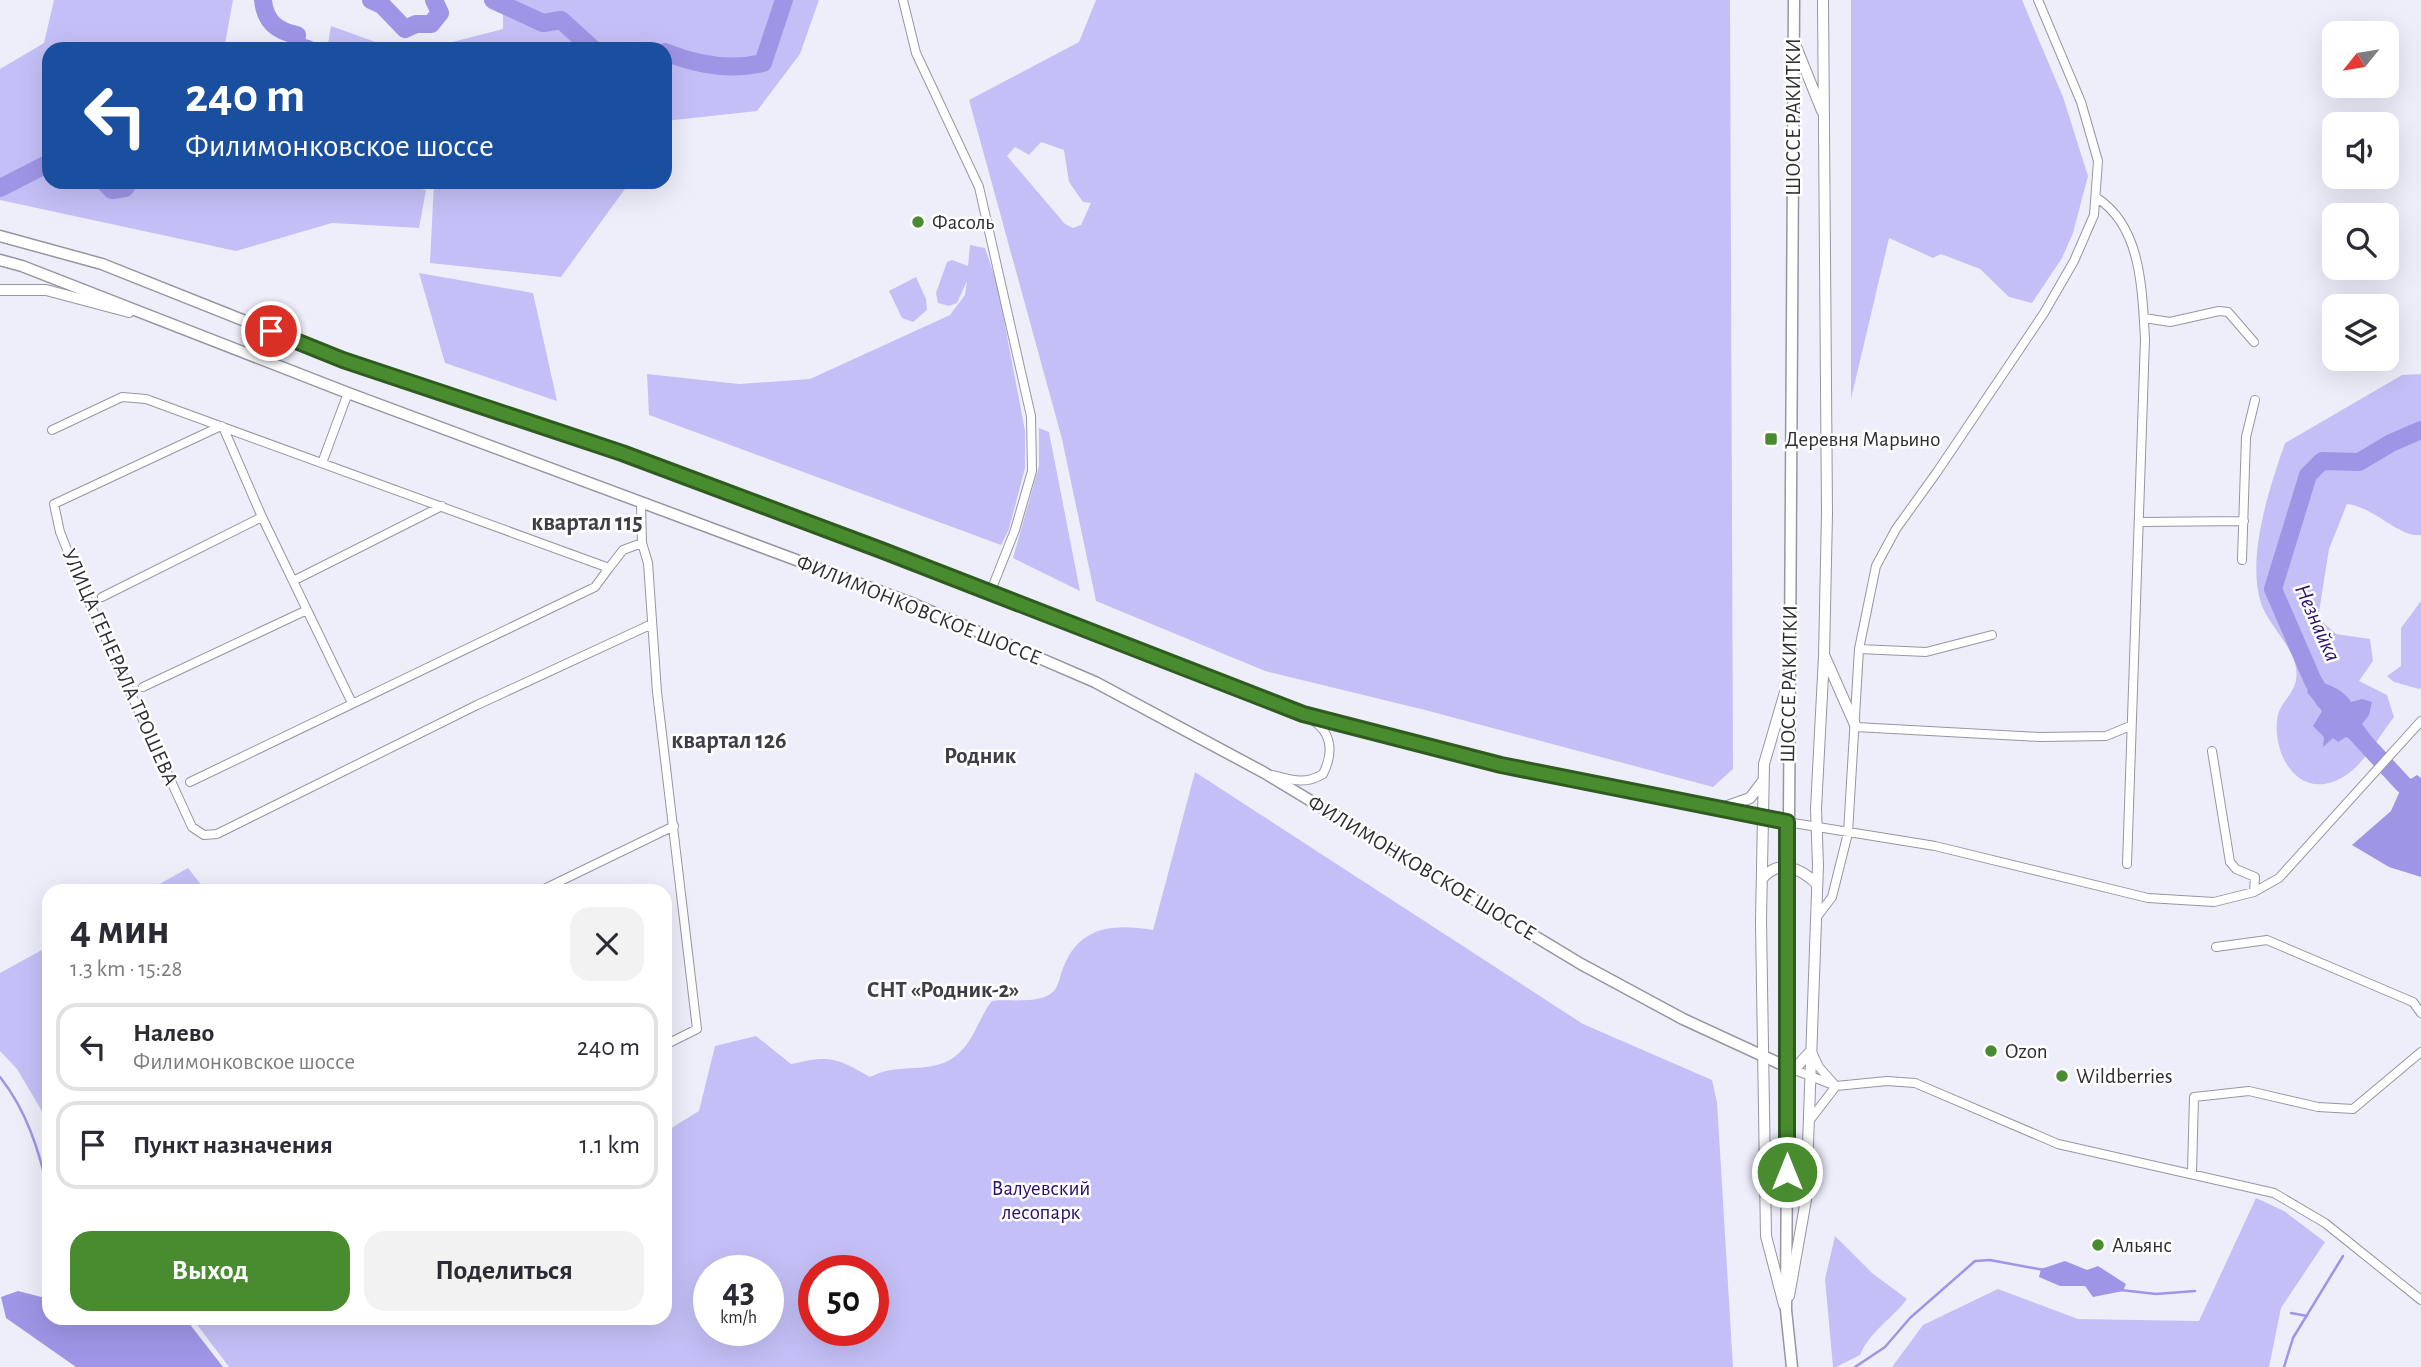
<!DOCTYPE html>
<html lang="ru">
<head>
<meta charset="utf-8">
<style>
  :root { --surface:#fff; --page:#f2f2f3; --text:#2b2b33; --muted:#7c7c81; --line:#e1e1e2; --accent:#488c2f }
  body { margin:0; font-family:"Alegreya Sans",sans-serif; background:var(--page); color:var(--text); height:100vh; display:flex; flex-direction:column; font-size:26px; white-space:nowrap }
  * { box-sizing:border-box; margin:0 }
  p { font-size:23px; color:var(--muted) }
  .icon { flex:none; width:38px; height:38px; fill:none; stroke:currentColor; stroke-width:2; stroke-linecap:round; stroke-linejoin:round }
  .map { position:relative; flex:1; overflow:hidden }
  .side { position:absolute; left:42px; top:884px; width:630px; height:441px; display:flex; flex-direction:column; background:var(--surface); border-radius:21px; box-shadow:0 7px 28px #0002 }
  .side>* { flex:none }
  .hud { position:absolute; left:42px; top:42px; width:630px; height:147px; border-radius:21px; box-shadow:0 7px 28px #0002; background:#1a4fa0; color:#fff; overflow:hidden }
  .needle { width:46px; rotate:240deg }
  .fabs { position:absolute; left:2322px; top:21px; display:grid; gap:14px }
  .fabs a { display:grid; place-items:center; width:77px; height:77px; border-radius:14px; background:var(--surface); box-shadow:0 7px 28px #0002; font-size:35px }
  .speed { position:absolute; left:693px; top:1255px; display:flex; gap:14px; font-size:35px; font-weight:700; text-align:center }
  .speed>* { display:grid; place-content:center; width:91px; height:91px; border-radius:50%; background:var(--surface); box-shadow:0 7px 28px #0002; line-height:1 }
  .speed small { font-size:18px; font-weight:400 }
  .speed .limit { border:10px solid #d22; background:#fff; color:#111 }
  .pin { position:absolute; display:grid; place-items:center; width:60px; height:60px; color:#fff; margin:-30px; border:4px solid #fff; border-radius:50%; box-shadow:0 2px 7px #0007 }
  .me { position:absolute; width:77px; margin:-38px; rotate:0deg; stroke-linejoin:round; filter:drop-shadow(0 0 5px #0008) }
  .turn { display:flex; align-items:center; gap:24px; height:147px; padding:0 28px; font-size:32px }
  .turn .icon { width:91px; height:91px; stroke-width:2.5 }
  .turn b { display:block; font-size:49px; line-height:60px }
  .round { display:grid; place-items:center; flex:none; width:74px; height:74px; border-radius:21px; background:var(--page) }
  .headline { display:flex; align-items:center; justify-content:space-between; height:119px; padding:0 28px }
  h1 { font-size:42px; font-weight:600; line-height:52px }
  .primary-button { display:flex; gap:14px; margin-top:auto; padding:14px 28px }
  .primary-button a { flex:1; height:80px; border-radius:21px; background:var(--accent); color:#fff; font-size:28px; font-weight:600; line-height:80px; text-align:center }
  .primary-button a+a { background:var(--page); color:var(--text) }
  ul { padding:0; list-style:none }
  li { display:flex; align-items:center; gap:21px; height:88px; margin:0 14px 10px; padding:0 14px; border:4px solid var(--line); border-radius:21px }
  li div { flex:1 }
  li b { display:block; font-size:26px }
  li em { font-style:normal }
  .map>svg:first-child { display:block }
  .green { fill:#c4c0f7; fill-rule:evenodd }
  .water { fill:#9e95e6 }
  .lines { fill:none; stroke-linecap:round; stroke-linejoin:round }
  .stream { stroke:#9e95e6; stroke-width:2.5 }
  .river { stroke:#9e95e6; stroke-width:18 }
  .minor-casing { stroke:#9696a2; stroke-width:10 }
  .tertiary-casing { stroke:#9696a2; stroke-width:12 }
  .secondary-casing { stroke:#9696a2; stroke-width:13 }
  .minor { stroke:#fff; stroke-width:8 }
  .tertiary { stroke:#fff; stroke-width:10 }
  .secondary { stroke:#fff; stroke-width:10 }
  .route-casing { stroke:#2f5b1f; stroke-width:18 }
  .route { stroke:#488c2f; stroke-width:12 }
  .poi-dot { fill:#488c2f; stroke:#fff; stroke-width:2.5 }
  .labels { text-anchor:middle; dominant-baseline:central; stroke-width:5; stroke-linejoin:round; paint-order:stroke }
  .street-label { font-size:21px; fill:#2e2d33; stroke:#fff }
  .poi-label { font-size:21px; fill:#2e2d33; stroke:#fff; text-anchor:start }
  .park-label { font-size:21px; fill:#2d0d6d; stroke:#fff }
  .water-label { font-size:23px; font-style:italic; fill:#2d0e6d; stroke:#fff }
  .neighbourhood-label { font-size:23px; font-weight:bold; fill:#3e3d48; stroke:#fff }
  .quarter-label { font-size:24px; font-weight:bold; fill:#3e3d48; stroke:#fff }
</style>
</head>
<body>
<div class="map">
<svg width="2421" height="1367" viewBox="0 0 2421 1367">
  <rect width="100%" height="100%" fill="#eeeefb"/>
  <path class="green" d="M54,0H233L224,49H49V182H389L426,190L419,228L332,223L236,251L0,200V69L44,43Z
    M503,0H819L800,54L757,111L665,121V49H425L503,29Z
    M1096,0H1730L1733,769L1713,787L1425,710L1265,671L1096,601L1062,439L969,100L1079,42ZM1041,142L1064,150L1069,182L1083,202L1091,203L1081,225L1073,228L1065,224L1007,156L1015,147L1029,155Z
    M1851,0H2022L2063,97L2088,176L2073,233L2062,258L2032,303L2009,297L1980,269L1941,254L1933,258L1889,238L1851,399Z
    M331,26L395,49H327Z
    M434,182H630L561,277L430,263Z
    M970,245L985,248L997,283L1025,431V468L1009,529L1001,545L649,415L647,374L739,384L810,379L950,315L965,295L967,281L957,303L949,306L938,303L936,293L947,262L952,260L968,266Z
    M419,273L533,293L557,401L445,363Z
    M916,277L926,299L927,310L913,322L902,318L889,291Z
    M2421,374V535C2399,538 2375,507 2347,504L2329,549L2318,618L2336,634L2370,639L2373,661L2359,681L2387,695L2394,717C2379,736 2364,765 2343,777C2301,802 2273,758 2277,720C2279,699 2300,694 2296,668C2294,648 2267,623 2261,603C2246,557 2270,486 2285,443L2402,375Z
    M1039,428L1049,432L1080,591L1013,558L1039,466Z
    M2421,601V688L2419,689L2394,682L2387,676L2401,666V628Z
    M1195,772L1583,1024L1712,1080L1717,1102L1733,1367H229L192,1318H665V1132L699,1111L715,1046L756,1036L791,1064C829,1055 836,1057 870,1077C903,1060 935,1078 961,1051C976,1036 979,1017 992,1001C1009,999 1031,1003 1047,996C1057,991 1058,984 1061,974C1076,927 1110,923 1153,930ZM768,1270V1330H709V1270ZM873,1270V1330H814V1270Z
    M188,868L206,891H147Z
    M49,946V1123L17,1069L0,1051V973Z
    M2256,1198L2284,1211L2325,1242L2281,1308L2269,1367H1892L1923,1325L1998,1289L2078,1319L2199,1321Z
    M1835,1236L1872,1273L1907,1299C1892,1319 1870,1331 1860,1355L1836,1367H1833L1825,1279Z"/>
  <path class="water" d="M2313,681C2326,682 2344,690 2351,702L2362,699L2372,702L2369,715L2362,724L2374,740L2368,747L2346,737L2338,742L2333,738L2323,747L2324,737L2313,726L2322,711L2307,692Z
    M2417,775L2421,778V877L2389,867L2352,845L2391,811L2403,784Z
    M2065,1261L2087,1270L2098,1266L2126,1284L2123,1291L2093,1297L2085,1286H2060L2039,1277L2041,1269Z
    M18,1291L49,1299V1318H185L223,1367H76L6,1318L1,1297Z"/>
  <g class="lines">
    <path class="stream" d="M0,1077C27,1111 39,1151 49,1193
      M2121,1290L2156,1294L2195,1291
      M2291,1313L2307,1316
      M1855,1367L1885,1347L1910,1318L1975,1261L1990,1260L2044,1270
      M2284,1367L2293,1338L2343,1256"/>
    <path class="river" d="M263,0C265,22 277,31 297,35L296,46L308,49
      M371,0L382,5L405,29L416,24H431L440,13L434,0
      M493,0L543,23L561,20L593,49
      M665,52C697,65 729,71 763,63L784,0
      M104,182L112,190L125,188L129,182
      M0,188L49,163
      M2325,701L2313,681L2273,589L2308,475L2322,461L2359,462L2391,443L2421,430
      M2354,731L2403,784L2421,797"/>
    <defs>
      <path id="minor" d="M903,0L916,53L979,187L1031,416L1032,471L1015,530L990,593
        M2097,198C2142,227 2142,291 2145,339L2127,864
        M2144,318L2170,322L2219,311L2228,312L2254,342
        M221,426L54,504L60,532L82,587L192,827L204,835L217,834L477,705L652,624
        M223,427L262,517L352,703
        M52,430L122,397L146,399L609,568L623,550L642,543
        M322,463L348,393
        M641,503L642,543L648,563L657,692L697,1029L665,1045
        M2140,522L2244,521
        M2242,560L2246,437L2255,400
        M293,581L442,506
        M102,597L262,517
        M1859,649L1926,652L1992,635
        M143,687L307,610
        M1856,727L2040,737L2106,736L2130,726
        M2212,751L2230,862L2236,869L2255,877L2254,892
        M1273,775C1292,780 1305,785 1323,774C1334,752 1332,731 1309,718
        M190,782L595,587L609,568
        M1787,822L1935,846L2148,898L2214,902L2254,892L2279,878L2421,721
        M540,891L674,826
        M1816,918L1832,897L1848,833L1859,649L1876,566L1896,529L1937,472L2044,313L2074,261L2094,215L2098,161L2081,102L2038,0
        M2216,947L2267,940L2413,1002L2421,1013
        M1812,1052L1819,1067L1834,1084
        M1787,1067L1836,1086L1887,1081L1915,1083L2058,1144L2274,1193L2325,1223L2421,1300
        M1810,1120L1836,1086
        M2192,1172L2194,1097L2249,1091L2318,1107L2353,1109L2421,1052"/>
      <path id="tertiary" d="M1795,44L1822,111
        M0,290H46L129,312
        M1825,657L1856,727
        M1722,808L1750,798L1763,781
        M1762,879C1779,858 1800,868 1817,884
        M1787,1067L1799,1064L1811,1051
        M1789,1296L1806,1200L1818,865L1816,809L1824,656L1827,513L1823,0
        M1784,1305L1766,1236L1761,921L1764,764L1788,682"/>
      <path id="secondary" d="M0,236L102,264L343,360L622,453L881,549L1303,714L1501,765L1787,822
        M0,260L22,266L348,393L909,602L1095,682L1263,772L1581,964L1683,1019L1787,1067
        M1792,1367L1786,1310L1794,0"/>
    </defs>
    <use href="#minor" class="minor-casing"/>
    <use href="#tertiary" class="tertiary-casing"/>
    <use href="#secondary" class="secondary-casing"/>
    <use href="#minor" class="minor"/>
    <use href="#tertiary" class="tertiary"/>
    <use href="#secondary" class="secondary"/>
  </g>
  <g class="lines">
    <defs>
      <path id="route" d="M271,331L343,360L622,453L881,550L1303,714L1501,765L1787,822V1172"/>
    </defs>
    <use href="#route" class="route-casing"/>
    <use href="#route" class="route"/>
  </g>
  <g class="poi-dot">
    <circle cx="918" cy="222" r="7"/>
    <rect x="1764" y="432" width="14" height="14" rx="3.5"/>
    <circle cx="1991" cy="1051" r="7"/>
    <circle cx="2062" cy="1076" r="7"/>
    <circle cx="2098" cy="1245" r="7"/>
  </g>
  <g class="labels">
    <g class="street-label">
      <text transform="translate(1793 117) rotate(-90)">ШОССЕ РАКИТКИ</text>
      <text transform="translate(919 610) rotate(22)">ФИЛИМОНКОВСКОЕ ШОССЕ</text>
      <text transform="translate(120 667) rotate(66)">УЛИЦА ГЕНЕРАЛА ТРОШЕВА</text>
      <text transform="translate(1789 684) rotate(-89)">ШОССЕ РАКИТКИ</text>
      <text transform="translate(1422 868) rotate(31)">ФИЛИМОНКОВСКОЕ ШОССЕ</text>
    </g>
    <g class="poi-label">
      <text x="932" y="222">Фасоль</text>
      <text x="1785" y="439">Деревня Марьино</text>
      <text x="2005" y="1051">Ozon</text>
      <text x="2076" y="1076">Wildberries</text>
      <text x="2112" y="1245">Альянс</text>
    </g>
    <g class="park-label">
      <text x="1041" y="1188">Валуевский<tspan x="1041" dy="24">лесопарк</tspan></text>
    </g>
    <g class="water-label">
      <text transform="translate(2317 623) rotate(66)">Незнайка</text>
    </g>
    <g class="neighbourhood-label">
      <text x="980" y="756">Родник</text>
      <text x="943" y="990">СНТ «Родник-2»</text>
    </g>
    <g class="quarter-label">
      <text x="587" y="523">квартал 115</text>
      <text x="729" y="741">квартал 126</text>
    </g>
  </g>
</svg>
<div class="fabs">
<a><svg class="needle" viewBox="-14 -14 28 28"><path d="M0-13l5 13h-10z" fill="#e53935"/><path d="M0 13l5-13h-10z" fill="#7c7c81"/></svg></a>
<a><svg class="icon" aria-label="sound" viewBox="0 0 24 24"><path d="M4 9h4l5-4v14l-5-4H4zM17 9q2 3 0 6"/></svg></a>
<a><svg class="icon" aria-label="search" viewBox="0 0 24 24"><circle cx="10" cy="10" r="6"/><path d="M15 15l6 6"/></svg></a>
<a><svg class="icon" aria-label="layers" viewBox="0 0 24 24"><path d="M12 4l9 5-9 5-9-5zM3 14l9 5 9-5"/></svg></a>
</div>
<div class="speed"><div>43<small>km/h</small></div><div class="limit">50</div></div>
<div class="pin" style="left:271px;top:331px;background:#d93025"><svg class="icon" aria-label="arrive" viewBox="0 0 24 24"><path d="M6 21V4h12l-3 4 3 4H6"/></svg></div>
<svg class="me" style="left:1787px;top:1172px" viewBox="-20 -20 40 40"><circle r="17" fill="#488c2f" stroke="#fff" stroke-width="3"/><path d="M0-11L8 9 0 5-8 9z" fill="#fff"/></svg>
<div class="hud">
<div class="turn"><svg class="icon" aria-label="left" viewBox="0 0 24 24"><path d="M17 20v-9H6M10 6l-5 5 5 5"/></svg><div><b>240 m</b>Филимонковское шоссе</div></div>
</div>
<section class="side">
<div class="headline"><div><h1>4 мин</h1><p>1.3 km · 15:28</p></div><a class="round"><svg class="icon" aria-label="close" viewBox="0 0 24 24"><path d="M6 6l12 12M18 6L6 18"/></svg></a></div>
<ul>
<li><svg class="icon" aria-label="left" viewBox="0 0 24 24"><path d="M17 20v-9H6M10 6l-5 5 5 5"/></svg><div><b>Налево</b><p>Филимонковское шоссе</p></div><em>240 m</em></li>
<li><svg class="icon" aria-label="arrive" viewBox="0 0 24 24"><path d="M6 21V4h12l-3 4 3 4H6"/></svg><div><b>Пункт назначения</b></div><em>1.1 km</em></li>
</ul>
<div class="primary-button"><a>Выход</a><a>Поделиться</a></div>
</section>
</div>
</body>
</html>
